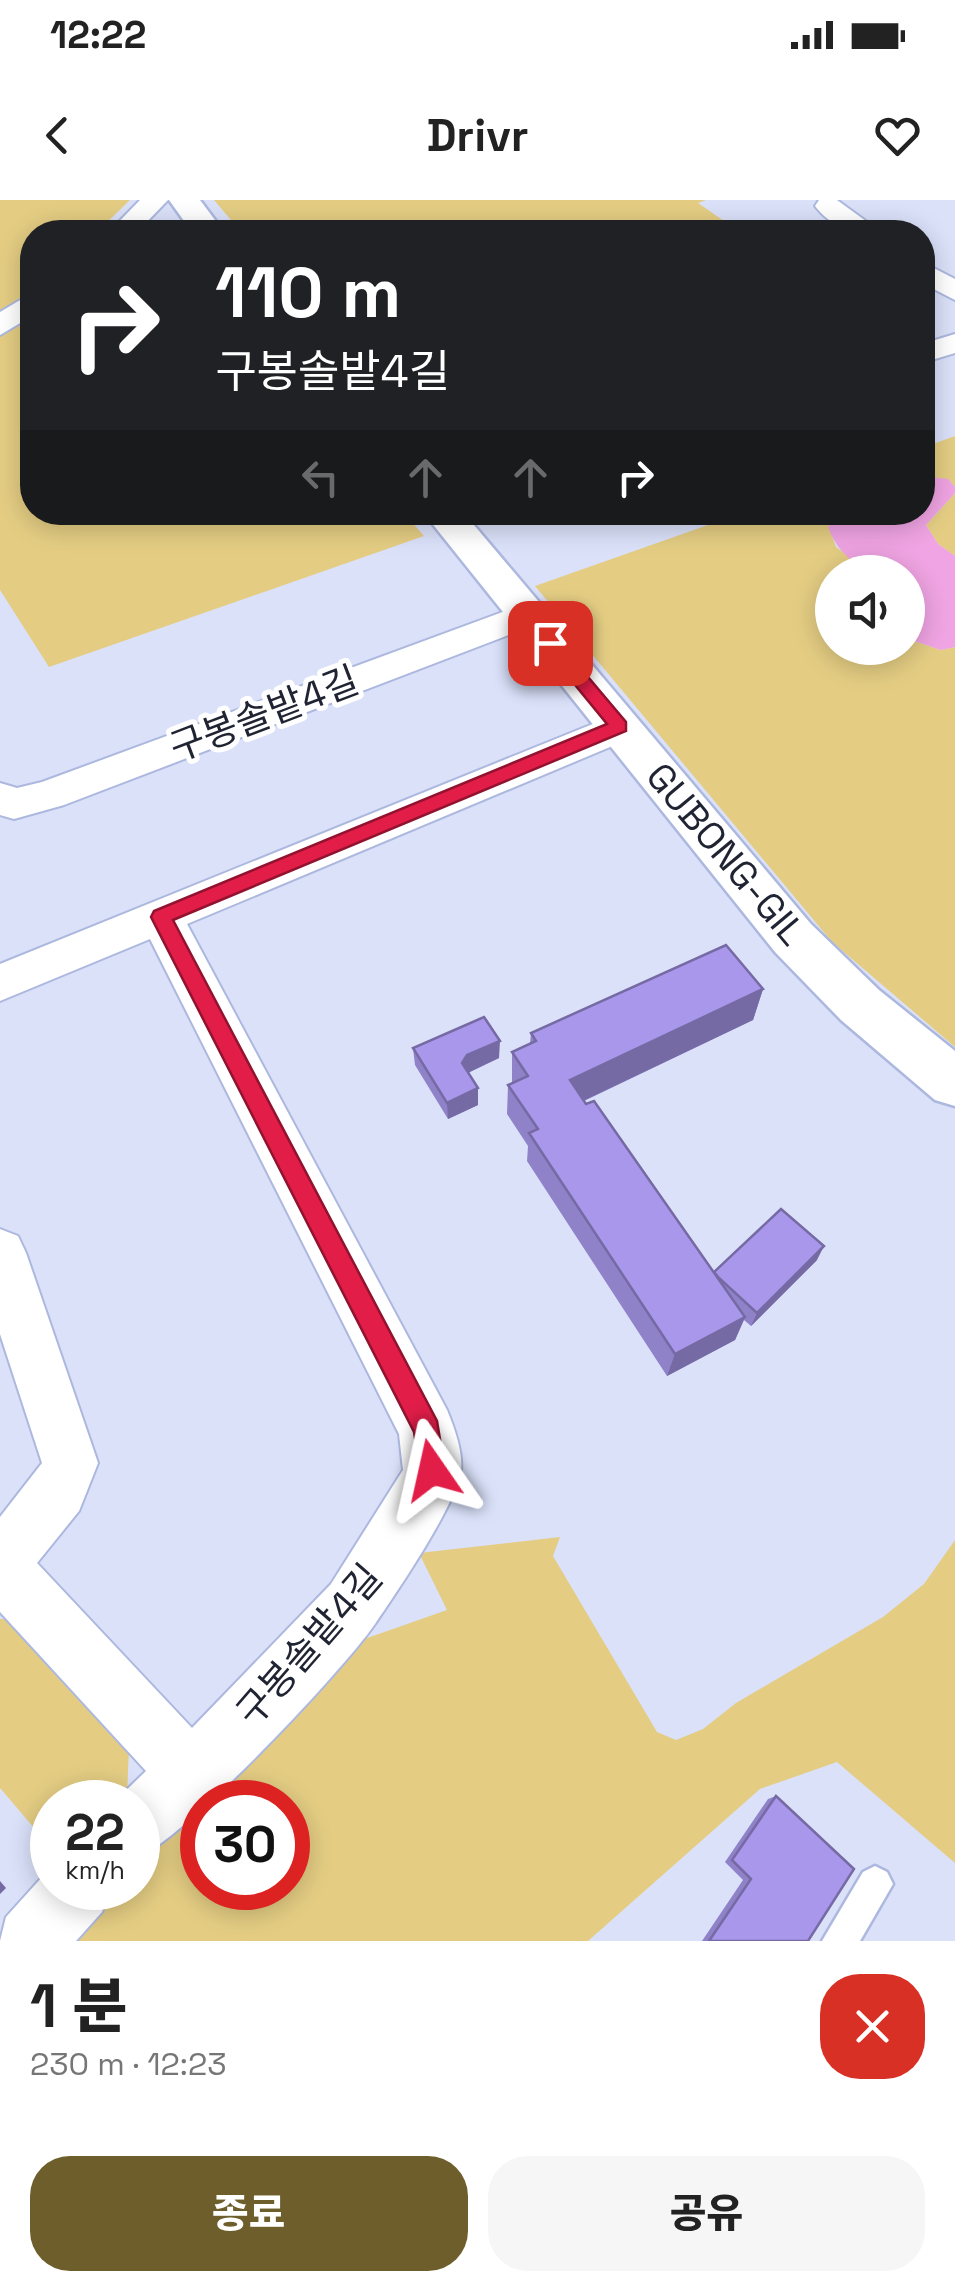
<!DOCTYPE html>
<html lang="ko">
<head>
<meta charset="utf-8">
<style>
  :root { --surface:#fff; --page:#f6f6f6; --text:#222; --muted:#767676; --accent:#6d5e2b }
  body { margin:0; font-family:"Space Grotesk","Noto Sans KR",sans-serif; background:var(--page); color:var(--text); height:100vh; display:flex; flex-direction:column; font-size:38px; white-space:nowrap }
  * { box-sizing:border-box; margin:0 }
  p { font-size:32px; color:var(--muted) }
  .icon { flex:none; width:55px; height:55px; fill:none; stroke:currentColor; stroke-width:2; stroke-linecap:round; stroke-linejoin:round }
  .map { position:relative; height:1741px; overflow:hidden }
  .details { display:flex; flex-direction:column; background:var(--surface); flex:1 }
  .details>* { flex:none }
  .hud { position:absolute; left:20px; top:20px; width:915px; height:305px; border-radius:40px; box-shadow:0 5px 25px #0003; background:#202124; color:#fff; overflow:hidden }
  .controls { position:absolute; left:815px; top:355px; display:grid; gap:20px }
  .controls a { display:grid; place-items:center; width:110px; height:110px; border-radius:50%; background:var(--surface); box-shadow:0 5px 25px #0003; font-size:50px }
  .speed { position:absolute; left:30px; top:1580px; display:flex; gap:20px; font-size:50px; font-weight:700; text-align:center }
  .speed>* { display:grid; place-content:center; width:130px; height:130px; border-radius:50%; background:var(--surface); box-shadow:0 5px 25px #0003; line-height:1 }
  .speed small { font-size:25px; font-weight:400 }
  .speed .limit { border:15px solid #d22; background:#fff; color:#111 }
  .pin { position:absolute; display:grid; place-items:center; width:85px; height:85px; color:#fff; margin:-42px; border-radius:20px; box-shadow:0 5px 15px #0006 }
  .me { position:absolute; width:110px; margin:-55px; rotate:349deg; stroke-linejoin:round; filter:drop-shadow(0 0 8px #0008) }
  .turn { display:flex; align-items:center; gap:35px; height:210px; padding:0 30px; font-size:45px }
  .turn .icon { width:130px; height:130px; stroke-width:2.5 }
  .turn b { display:block; font-size:70px; line-height:85px }
  .lanes { display:flex; align-items:center; height:95px; padding:0 30px; background:#0003; justify-content:center; gap:50px; direction:ltr }
  .lanes .off { opacity:.35 }
  .round { display:grid; place-items:center; flex:none; width:105px; height:105px; border-radius:40px; background:var(--page) }
  .headline { display:flex; align-items:center; justify-content:space-between; height:170px; padding:0 30px }
  h1 { font-size:60px; font-weight:800; line-height:75px }
  .cta { display:flex; gap:20px; margin-top:auto; padding:20px 30px }
  .cta a { flex:1; height:115px; border-radius:40px; background:var(--accent); color:#fff; font-size:40px; font-weight:800; line-height:115px; text-align:center }
  .cta a+a { background:var(--page); color:var(--text) }
  .status { display:flex; justify-content:space-between; align-items:center; height:70px; padding:0 50px; background:var(--surface); direction:ltr }
  .status svg { height:28px; fill:currentColor }
  header { display:flex; justify-content:space-between; align-items:center; height:130px; padding:0 30px; background:var(--surface); font-size:45px; font-weight:800 }
  .map>svg:first-child { display:block }
  .green { fill:#e4cd83; fill-rule:evenodd }
  .water { fill:#f0a4e3 }
  .lines { fill:none; stroke-linecap:round; stroke-linejoin:round }
  .lane-casing { stroke:#adb8df; stroke-width:5 }
  .street-casing { stroke:#adb8df; stroke-width:4 }
  .secondary-casing { stroke:#adb8df; stroke-width:5 }
  .lane { fill:#fff; fill-rule:evenodd }
  .street { fill:#fff; fill-rule:evenodd }
  .secondary { fill:#fff; fill-rule:evenodd }
  .wall { fill:#9082c9 }
  .shaded-wall { fill:#766aa4 }
  .building { fill:#a897ea; stroke:#766aa4; stroke-width:2.5 }
  .route { fill:#e11d48; stroke:#92132f; stroke-width:2.5 }
  .labels { text-anchor:middle; dominant-baseline:central; stroke-width:10; stroke-linejoin:round; paint-order:stroke }
  .street-label { font-size:38px; fill:#1f2332; stroke:#fff }
</style>
</head>
<body>
<div class="status"><b>12:22</b><svg viewBox="0 0 49 12"><path d="M0 12V9h3v3zM5 12V6h3v6zM10 12V3h3v9zM15 12V0h3v12zM26 1h20v11H26zM47 4h2v5h-2z"/></svg></div>
<header><svg class="icon" aria-label="back" viewBox="0 0 24 24"><path d="M15 5l-7 7 7 7"/></svg>Drivr<svg class="icon" aria-label="heart" viewBox="0 0 24 24"><path d="M12 20l-8-8c-3-5 5-10 8-4 3-6 11-1 8 4z"/></svg></header>
<div class="map">
<svg width="955" height="1741" viewBox="0 0 955 1741">
  <rect width="100%" height="100%" fill="#dae1f9"/>
  <path class="green" d="M0,0H130L97,32H32V93L0,117Z
    M214,0H706L698,3L740,32H241Z
    M32,116V312L404,313L424,336L49,467L0,390V136Z
    M955,236V287L948,279H923L922,248Z
    M955,293V356L938,344L926,325Z
    M742,313H844L829,327L836,347L871,372H832V448H908V439L941,450L955,447V847L832,742L535,386Z
    M560,1337L553,1356L657,1532L676,1540L703,1529L736,1503L883,1417L924,1384L955,1340V1663L837,1562L760,1589L588,1741H62L112,1688H138V1660L356,1442L447,1410L419,1353ZM202,1602H288V1688H202Z
    M0,1419H12L129,1549L127,1595L120,1602H52V1649L0,1588Z"/>
  <path class="water" d="M931,277L948,279L955,287V293L926,325L938,344L955,356V447L941,450L908,439V372C869,372 843,366 828,327L844,313L922,312L923,279Z"/>
  <g class="lines">
    <defs>
      <path id="lane" d="M875,1666L887,1672L893,1684L860,1741H822L863,1672Z"/>
      <path id="street" d="M140,0H168L137,32H109Z
        M819,0H837L881,32C854,34 832,28 815,6Z
        M922,62L955,79V100L922,83Z
        M32,93V116L0,135V112Z
        M955,134V153L922,163V144Z
        M527,403L540,407L545,415L540,423L64,605L14,619L0,615V583L17,588L42,582Z
        M620,513L634,517L640,527L634,537L187,724L447,1210C454,1227 463,1251 461,1270C457,1304 396,1393 375,1424C342,1472 183,1640 138,1657V1602H114L146,1571L0,1412V1317L42,1263L0,1134V1029L18,1036L26,1053L98,1263L79,1311L37,1363L192,1528L331,1384L403,1270L399,1234L150,739L0,801V764Z
        M52,1666V1688H111L102,1712L76,1741H0L6,1717Z"/>
      <path id="secondary" d="M169,0H200L224,32H192Z
        M423,312H463L811,724L879,790L955,851V906L935,900L841,820L775,752Z"/>
    </defs>
    <use href="#lane" class="lane-casing"/>
    <use href="#street" class="street-casing"/>
    <use href="#secondary" class="secondary-casing"/>
    <use href="#lane" class="lane"/>
    <use href="#street" class="street"/>
    <use href="#secondary" class="secondary"/>
  </g>
  <path class="wall" d="M763,789L753,820L584,901L714,1072L817,1060L751,1126L744,1120L735,1140L667,1176L527,961L528,946L507,914L508,885L512,884V852L530,844L531,833Z
    M413,848L499,858L468,872L478,905L448,919L415,865Z
    M776,1596L808,1741H702L743,1680L725,1662L768,1599Z"/>
  <path class="shaded-wall" d="M763,789L753,820L566,909L570,880Z
    M500,841L499,858L468,873L462,863L467,855Z
    M478,888V905L448,919L447,903Z
    M824,1046L817,1060L751,1126L757,1113Z
    M745,1117L735,1140L667,1176L675,1154Z
    M0,1681L6,1688L0,1694Z"/>
  <path class="building" d="M726,745L763,789L570,880L586,904L594,901L745,1117L675,1154L529,933L538,929L508,885L528,876L512,852L536,841L531,833Z
    M484,817L500,841L467,855L462,863L478,888L447,903L413,848Z
    M781,1009L824,1046L757,1113L719,1078L714,1072Z
    M776,1596L854,1669L808,1741H709L751,1679L732,1660Z"/>
  <path class="route" d="M550,437L556,439L626,522V531L173,720L437,1221L445,1270L441,1280L432,1284L422,1280L414,1232L151,717L154,711L607,524L544,447L541,443Z"/>
  <g class="labels">
    <g class="street-label">
      <text transform="translate(264 514) rotate(-21)">구봉솔밭4길</text>
      <text transform="translate(726 654) rotate(50)">GUBONG-GIL</text>
      <text transform="translate(309 1445) rotate(-49)">구봉솔밭4길</text>
    </g>
  </g>
</svg>
<div class="controls">
<a><svg class="icon" aria-label="sound" viewBox="0 0 24 24"><path d="M4 9h4l5-4v14l-5-4H4zM17 9q2 3 0 6"/></svg></a>
</div>
<div class="speed"><div>22<small>km/h</small></div><div class="limit">30</div></div>
<div class="pin" style="left:550px;top:443px;background:#d93025"><svg class="icon" aria-label="arrive" viewBox="0 0 24 24"><path d="M6 21V4h12l-3 4 3 4H6"/></svg></div>
<svg class="me" style="left:432px;top:1270px" viewBox="-20 -20 40 40"><path d="M0-17L14 15 0 8-14 15z" fill="#e11d48" stroke="#fff" stroke-width="4"/></svg>
<div class="hud">
<div class="turn"><svg class="icon" aria-label="right" viewBox="0 0 24 24"><path d="M7 20v-9h11M14 6l5 5-5 5"/></svg><div><b>110 m</b>구봉솔밭4길</div></div>
<div class="lanes"><svg class="icon off" aria-label="left" viewBox="0 0 24 24"><path d="M17 20v-9H6M10 6l-5 5 5 5"/></svg><svg class="icon off" aria-label="ahead" viewBox="0 0 24 24"><path d="M12 20V5M6 11l6-6 6 6"/></svg><svg class="icon off" aria-label="ahead" viewBox="0 0 24 24"><path d="M12 20V5M6 11l6-6 6 6"/></svg><svg class="icon" aria-label="right" viewBox="0 0 24 24"><path d="M7 20v-9h11M14 6l5 5-5 5"/></svg></div>
</div>
</div>
<section class="details">
<div class="headline"><div><h1>1 분</h1><p>230 m · 12:23</p></div><a class="round" style="background:#d93025;color:#fff"><svg class="icon" aria-label="close" viewBox="0 0 24 24"><path d="M6 6l12 12M18 6L6 18"/></svg></a></div>
<div class="cta"><a>종료</a><a>공유</a></div>
</section>
</body>
</html>
